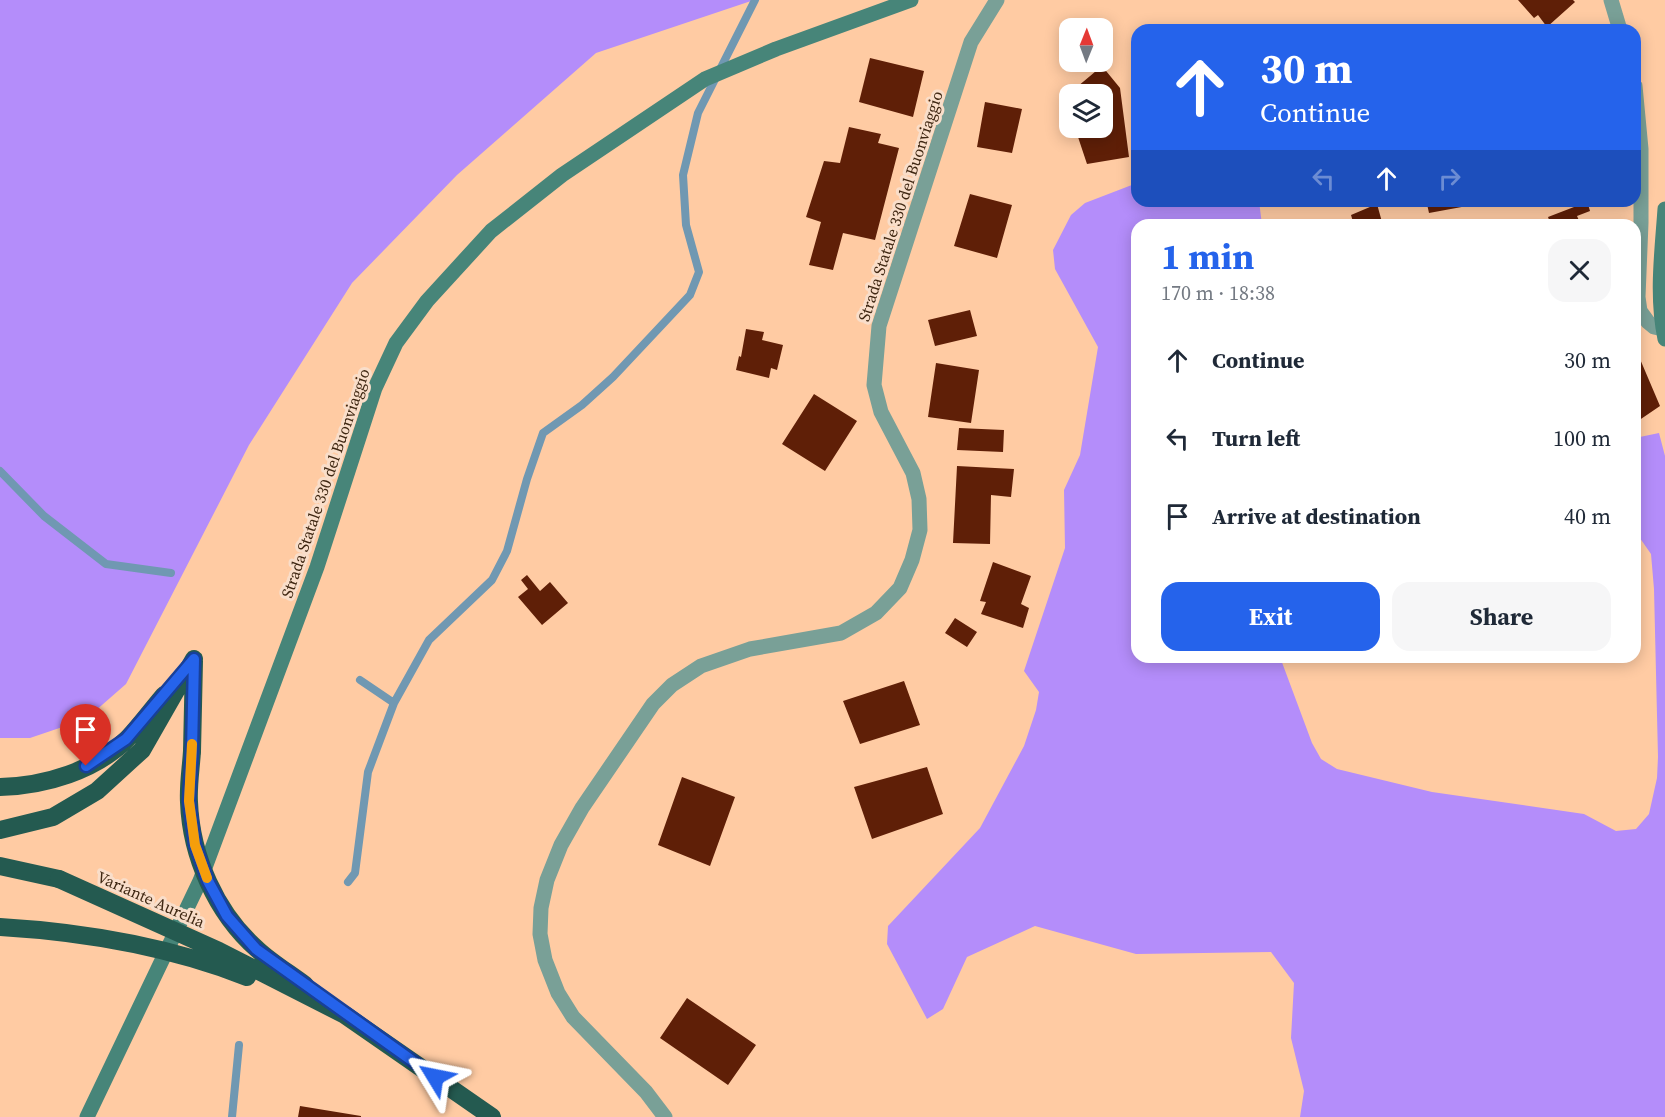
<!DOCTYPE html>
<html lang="en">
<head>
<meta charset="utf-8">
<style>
  :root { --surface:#fff; --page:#f6f6f7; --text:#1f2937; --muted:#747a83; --accent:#2563eb }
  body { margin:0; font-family:"Source Serif 4",serif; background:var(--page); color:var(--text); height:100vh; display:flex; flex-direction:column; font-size:22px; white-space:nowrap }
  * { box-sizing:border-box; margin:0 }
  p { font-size:20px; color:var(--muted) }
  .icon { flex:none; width:33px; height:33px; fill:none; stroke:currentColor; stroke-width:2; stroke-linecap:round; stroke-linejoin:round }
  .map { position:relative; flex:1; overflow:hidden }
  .sheet { position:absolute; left:1131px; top:219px; width:510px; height:444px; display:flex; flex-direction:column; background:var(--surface); border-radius:18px; box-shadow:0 3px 15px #0003 }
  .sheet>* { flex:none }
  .guide { position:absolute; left:1131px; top:24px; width:510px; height:183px; border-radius:18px; box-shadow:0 3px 15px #0003; background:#2563eb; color:#fff; overflow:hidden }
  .needle { width:39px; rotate:1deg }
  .tools { position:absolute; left:1059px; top:18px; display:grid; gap:12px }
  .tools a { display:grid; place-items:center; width:54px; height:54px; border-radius:12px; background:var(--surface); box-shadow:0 3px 15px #0003; font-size:30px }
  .pin { position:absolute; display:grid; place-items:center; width:51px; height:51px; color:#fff; margin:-62px -26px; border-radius:50% 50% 50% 0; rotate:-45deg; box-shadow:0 0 6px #0007 }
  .pin .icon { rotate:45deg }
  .me { position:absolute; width:66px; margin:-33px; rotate:305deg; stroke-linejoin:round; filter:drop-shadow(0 0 4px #0008) }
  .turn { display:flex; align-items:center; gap:21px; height:126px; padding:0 30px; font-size:27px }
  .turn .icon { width:78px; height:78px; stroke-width:2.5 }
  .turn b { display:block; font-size:42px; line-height:51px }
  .lanes { display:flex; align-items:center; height:57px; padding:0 30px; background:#0003; justify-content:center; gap:30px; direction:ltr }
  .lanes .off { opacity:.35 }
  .round { display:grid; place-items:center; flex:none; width:63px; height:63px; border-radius:18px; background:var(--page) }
  .headline { display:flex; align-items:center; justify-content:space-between; height:102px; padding:0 30px }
  h1 { font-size:36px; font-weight:700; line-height:45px; color:var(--accent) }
  .primary-button { display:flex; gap:12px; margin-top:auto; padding:12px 30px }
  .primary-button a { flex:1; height:69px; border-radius:18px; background:var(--accent); color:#fff; font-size:24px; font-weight:700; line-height:69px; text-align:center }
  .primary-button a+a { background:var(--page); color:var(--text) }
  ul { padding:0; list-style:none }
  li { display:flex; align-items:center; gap:18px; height:78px; padding:0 30px }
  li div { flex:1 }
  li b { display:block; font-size:22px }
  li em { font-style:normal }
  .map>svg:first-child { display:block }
  .forest { fill:#b48dfa }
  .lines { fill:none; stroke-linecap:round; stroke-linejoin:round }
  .stream { stroke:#7098b2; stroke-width:8 }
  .building { fill:#5f1f07 }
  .street { stroke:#79a097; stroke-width:15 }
  .secondary { stroke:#478579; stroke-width:15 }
  .highway { stroke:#245a50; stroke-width:18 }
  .highway-bridge { stroke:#245a50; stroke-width:18 }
  .route-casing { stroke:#184099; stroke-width:15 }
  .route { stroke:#2563eb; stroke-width:10 }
  .slow { stroke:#f59e0b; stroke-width:10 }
  .labels { text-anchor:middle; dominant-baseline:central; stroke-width:6; stroke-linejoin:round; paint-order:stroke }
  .street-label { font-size:16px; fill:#3f2712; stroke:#f9deca }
</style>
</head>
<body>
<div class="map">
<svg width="1665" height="1117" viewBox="0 0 1665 1117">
  <rect width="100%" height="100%" fill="#ffcba3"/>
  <path class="forest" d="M0,0H754L596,53L457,175L352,283L249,445L126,684L86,719L30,738H0Z
    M1137,183V201H1259L1262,225H1137V657H1280L1312,743L1321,759L1337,769L1432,792L1584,814L1616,831L1636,829L1649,814L1657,778L1658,757L1654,589L1651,554L1635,531V438L1659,433L1665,456V1117H1300L1304,1091L1291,1038L1294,983L1271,952L1136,954L1035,926L967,957L943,1009L927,1019L887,944L888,926L980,828L1024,746L1036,710L1039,692L1024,671L1065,548L1064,490L1080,455L1098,347L1055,269L1053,250L1071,215L1085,203Z"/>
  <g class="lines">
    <path class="stream" d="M0,471L44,516L106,564L171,573
      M360,680L394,703
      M348,882L355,873L368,772L394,703L429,640L492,580L507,551L527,479L543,433L582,405L613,377L690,295L699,272L686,225L683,175L698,113L755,0
      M232,1117L239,1045"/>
  </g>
  <path class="building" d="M1518,0H1573L1575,2L1547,27L1538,15L1534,18Z
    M870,58L924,71L913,117L859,102Z
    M1102,66L1120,88L1129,157L1087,164L1075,128H1102V94H1070L1069,110L1065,97Z
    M985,102L1022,109L1012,153L977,147Z
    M849,127L881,134L878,143L899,148L875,240L843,233L833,270L809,265L821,222L806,217L824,161L840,163Z
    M970,194L1012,205L997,258L954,246Z
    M1421,201H1477L1478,204L1429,213L1427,204H1422Z
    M1572,201H1587L1590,211L1577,216L1581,225H1551L1548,217L1574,207Z
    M1377,204L1382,222L1391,219L1393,225H1354L1351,215Z
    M970,310L977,336L935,346L928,320Z
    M746,329L764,332L762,340L783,345L777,370L771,368L769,378L736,370L739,356L741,357Z
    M1637,352L1660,406L1635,423V353Z
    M936,363L979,370L971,423L928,417Z
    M814,394L857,421L825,471L782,444Z
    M959,428L1004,430L1003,452L957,450Z
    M957,466L1014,469L1011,497L991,495L990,544L953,543Z
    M993,562L1031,576L1021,604L1029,608L1023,628L981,614L986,602L980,601Z
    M527,575L540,591L550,582L568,603L542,625L518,597L528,589L521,580Z
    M955,618L977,632L967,647L945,633Z
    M904,681L920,725L860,744L843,701Z
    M927,767L943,814L872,839L854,787Z
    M682,777L735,797L710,866L658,845Z
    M687,998L756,1045L728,1085L660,1038Z
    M300,1106L361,1116V1117H298Z"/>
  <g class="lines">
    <path class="street" d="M1611,0L1620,30
      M1635,86L1641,149V223L1638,297L1640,311L1648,322L1654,327L1663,329
      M665,1117L646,1092L573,1017L558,993L545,960L540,934L541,908L547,880L561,845L582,808L653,704L672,685L701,666L750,649L841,633L876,613L900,588L912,560L920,530L919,499L913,473L881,412L874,385L879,326L971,42L997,0"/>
    <path class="secondary" d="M1665,209C1662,252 1656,296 1665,339
      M87,1117L200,881L317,567L375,388L396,343L427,301L491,231L562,175L705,79L776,49L911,0"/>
    <path class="highway" d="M192,751L194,661
      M0,787C44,786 96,771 128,738C141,724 152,709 164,695
      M0,830L53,817L97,791L142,750L194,659
      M0,866L59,879"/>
    <path class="highway-bridge" d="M192,751C191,768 188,785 189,802C191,856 216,913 257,949C271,962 289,973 305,985
      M59,879L219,951L345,1015L492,1117
      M0,927C84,932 168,946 247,977"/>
  </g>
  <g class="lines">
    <defs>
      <path id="route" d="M86,766L126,739L194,659L192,751L189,801L195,845L208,881L227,916L256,949L435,1077"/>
    </defs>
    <use href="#route" class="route-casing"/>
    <use href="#route" class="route"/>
    <path class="slow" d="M192,744L189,801L195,845L207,878"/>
  </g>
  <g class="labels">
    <g class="street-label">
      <text transform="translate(900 206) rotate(-72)">Strada Statale 330 del Buonviaggio</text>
      <text transform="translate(325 483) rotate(-71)">Strada Statale 330 del Buonviaggio</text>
      <text transform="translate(151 899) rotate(24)">Variante Aurelia</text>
    </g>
  </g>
</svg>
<div class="tools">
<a><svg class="needle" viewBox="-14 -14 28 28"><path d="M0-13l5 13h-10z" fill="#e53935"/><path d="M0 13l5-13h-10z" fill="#747a83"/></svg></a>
<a><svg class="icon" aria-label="layers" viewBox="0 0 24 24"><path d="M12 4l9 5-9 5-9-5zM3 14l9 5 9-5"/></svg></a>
</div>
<div class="pin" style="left:86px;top:766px;background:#d93025"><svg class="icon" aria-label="arrive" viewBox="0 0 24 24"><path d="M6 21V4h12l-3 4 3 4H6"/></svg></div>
<svg class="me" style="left:435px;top:1077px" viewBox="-20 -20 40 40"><path d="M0-17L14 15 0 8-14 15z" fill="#2563eb" stroke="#fff" stroke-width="4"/></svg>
<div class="guide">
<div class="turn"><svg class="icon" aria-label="ahead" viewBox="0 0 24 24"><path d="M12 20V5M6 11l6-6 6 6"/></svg><div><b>30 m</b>Continue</div></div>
<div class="lanes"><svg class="icon off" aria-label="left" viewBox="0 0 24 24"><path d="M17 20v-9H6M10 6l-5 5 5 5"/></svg><svg class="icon" aria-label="ahead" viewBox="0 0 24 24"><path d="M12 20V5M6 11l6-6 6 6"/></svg><svg class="icon off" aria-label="right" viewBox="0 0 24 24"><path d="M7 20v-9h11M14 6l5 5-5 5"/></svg></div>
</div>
<section class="sheet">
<div class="headline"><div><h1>1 min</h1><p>170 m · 18:38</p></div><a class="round"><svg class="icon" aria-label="close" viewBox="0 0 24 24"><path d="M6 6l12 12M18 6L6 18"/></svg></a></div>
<ul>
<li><svg class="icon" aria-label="ahead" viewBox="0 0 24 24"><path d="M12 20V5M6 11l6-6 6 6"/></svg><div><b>Continue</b></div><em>30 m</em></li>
<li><svg class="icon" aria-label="left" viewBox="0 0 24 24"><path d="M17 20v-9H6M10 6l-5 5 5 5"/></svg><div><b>Turn left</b></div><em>100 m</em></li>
<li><svg class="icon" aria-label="arrive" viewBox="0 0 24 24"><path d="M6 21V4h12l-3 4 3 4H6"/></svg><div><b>Arrive at destination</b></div><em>40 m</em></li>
</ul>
<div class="primary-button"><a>Exit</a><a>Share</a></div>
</section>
</div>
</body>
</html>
